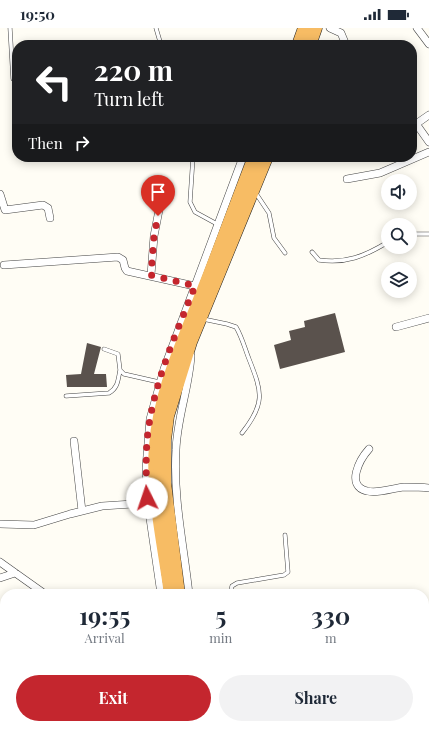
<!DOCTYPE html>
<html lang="en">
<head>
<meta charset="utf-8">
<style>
  :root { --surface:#fff; --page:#f2f2f3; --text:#1f2937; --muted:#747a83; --accent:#c4262e }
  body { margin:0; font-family:"Playfair Display",serif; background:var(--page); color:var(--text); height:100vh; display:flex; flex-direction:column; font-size:15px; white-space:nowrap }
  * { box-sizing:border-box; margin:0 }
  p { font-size:13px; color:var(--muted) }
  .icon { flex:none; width:22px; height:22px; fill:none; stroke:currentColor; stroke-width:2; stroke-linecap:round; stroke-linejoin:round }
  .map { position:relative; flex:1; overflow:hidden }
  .side { position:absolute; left:0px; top:561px; width:429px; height:140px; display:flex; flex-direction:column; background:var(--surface); border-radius:16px 16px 0 0; box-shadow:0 2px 10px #0003 }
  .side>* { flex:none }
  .hud { position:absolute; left:12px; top:12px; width:405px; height:122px; border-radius:16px; box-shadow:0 2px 10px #0003; background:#202124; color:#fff; overflow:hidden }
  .fabs { position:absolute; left:381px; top:146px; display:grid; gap:8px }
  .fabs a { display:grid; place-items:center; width:36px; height:36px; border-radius:50%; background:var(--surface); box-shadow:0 2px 10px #0003; font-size:20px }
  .pin { position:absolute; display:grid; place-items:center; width:34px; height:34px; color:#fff; margin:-41px -17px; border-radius:50% 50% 50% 0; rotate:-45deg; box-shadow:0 0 4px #0007 }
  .pin .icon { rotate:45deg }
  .me { position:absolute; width:44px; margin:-22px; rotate:356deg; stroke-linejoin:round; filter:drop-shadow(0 0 3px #0008) }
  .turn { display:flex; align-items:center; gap:14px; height:84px; padding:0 16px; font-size:18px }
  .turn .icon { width:52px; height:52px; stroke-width:2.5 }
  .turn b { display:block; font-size:28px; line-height:34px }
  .then { display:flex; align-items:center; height:38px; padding:0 16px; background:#0003; gap:8px; font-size:15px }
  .eta { display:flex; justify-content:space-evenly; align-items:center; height:68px; text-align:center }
  .eta b { font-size:24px; font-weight:700; line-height:28px }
  .action { display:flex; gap:8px; margin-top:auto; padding:8px 16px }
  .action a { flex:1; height:46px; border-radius:24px; background:var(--accent); color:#fff; font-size:16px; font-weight:700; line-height:46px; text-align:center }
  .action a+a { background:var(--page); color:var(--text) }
  .status { display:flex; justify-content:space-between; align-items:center; height:28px; padding:0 20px; background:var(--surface); direction:ltr }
  .status svg { height:11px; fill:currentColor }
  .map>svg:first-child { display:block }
  .building { fill:#5a524d }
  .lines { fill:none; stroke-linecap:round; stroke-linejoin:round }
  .service-casing { stroke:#444; stroke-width:4.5 }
  .minor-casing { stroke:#444; stroke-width:8 }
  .trunk-casing { stroke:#222; stroke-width:13 }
  .service { stroke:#fff; stroke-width:3.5 }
  .minor { stroke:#fff; stroke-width:7 }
  .trunk { stroke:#f7bc64; stroke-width:12 }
  .route { stroke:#c4262e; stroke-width:7; stroke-dasharray:0 12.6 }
</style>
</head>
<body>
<div class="status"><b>19:50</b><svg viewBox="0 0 49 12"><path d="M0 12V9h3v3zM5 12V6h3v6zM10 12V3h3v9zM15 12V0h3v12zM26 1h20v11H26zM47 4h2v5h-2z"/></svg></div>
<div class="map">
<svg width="429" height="701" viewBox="0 0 429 701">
  <rect width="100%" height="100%" fill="#fffdf5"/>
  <path class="building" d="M335,285L345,324L280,341L274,317L291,312L289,303L305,299L304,293Z
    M87,315L101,319L94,346H106L107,359H67L66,347L81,346Z"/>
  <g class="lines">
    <defs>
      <path id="service" d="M10,0L13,51
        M156,0L161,17
        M193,129L190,174L195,184L217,196
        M255,164L269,185L274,210L285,225
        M410,206H429
        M312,224L319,232C346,236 365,228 388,214
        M203,291L227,296L236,299C242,309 245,321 249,331C262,364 266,375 242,405
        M104,321L118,326L120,342L124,346L159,354
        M66,368L109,365C118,360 118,352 120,342
        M230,566L232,558L237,555L284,547L288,544L285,507"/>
      <path id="minor" d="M330,0L341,5L346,17
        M417,0L429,16
        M412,90L429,114
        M416,96L429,87
        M347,151L380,145L429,124
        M0,166L5,182L43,177L48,180L50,190
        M4,237L118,229L123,232L125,240L127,243L199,259
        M151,247L154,208L160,177
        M396,299L429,290
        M74,413L82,483
        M369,421C360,431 345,458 367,463C378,466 393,460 404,459C412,459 421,459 429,460
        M0,496L34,497L70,486L102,478L148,475
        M0,534L45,566
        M0,550L15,545
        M161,566L147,470L146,440L150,391L164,341L243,129
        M189,566C184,519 173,470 176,422C177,390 189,360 191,328
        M424,585L429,584
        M0,620L5,619
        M424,670L429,669
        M201,696V701
        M100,700V701
        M251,701L252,696
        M326,701L327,696
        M385,701L393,696"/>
      <path id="trunk" d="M298,17L304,0
        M310,17L316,0
        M170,566C164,519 151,465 155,418C159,362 184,311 204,259C221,216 237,172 254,129
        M179,566L165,455V412L168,388L191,314L267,129
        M192,696V701"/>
    </defs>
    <use href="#service" class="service-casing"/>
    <use href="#minor" class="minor-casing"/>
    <use href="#trunk" class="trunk-casing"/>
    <use href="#service" class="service"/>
    <use href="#minor" class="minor"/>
    <use href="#trunk" class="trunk"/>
  </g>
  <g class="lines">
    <path class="route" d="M147,470C146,443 145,417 150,391C158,345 178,301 195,258L151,247L154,208L158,188"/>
  </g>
</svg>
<div class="fabs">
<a><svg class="icon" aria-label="sound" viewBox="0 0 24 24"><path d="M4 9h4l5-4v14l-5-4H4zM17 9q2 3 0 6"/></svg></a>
<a><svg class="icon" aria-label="search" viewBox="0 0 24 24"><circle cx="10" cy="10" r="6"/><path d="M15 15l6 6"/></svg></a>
<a><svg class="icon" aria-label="layers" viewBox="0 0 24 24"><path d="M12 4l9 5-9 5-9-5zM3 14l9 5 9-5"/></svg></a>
</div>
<div class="pin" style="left:158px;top:188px;background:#d93025"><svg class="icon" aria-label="arrive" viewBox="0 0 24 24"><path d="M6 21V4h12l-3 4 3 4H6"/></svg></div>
<svg class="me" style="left:147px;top:470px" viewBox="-20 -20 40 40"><circle r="19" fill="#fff"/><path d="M0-13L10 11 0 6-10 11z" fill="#c4262e"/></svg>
<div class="hud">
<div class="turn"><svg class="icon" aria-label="left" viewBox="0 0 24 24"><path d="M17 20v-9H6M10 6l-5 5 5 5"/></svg><div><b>220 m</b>Turn left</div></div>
<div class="then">Then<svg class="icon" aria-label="right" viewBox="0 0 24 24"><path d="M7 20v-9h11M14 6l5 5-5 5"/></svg></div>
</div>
<section class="side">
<div class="eta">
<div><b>19:55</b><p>Arrival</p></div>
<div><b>5</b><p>min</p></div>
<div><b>330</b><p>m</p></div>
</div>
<div class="action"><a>Exit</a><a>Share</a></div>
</section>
</div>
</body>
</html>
